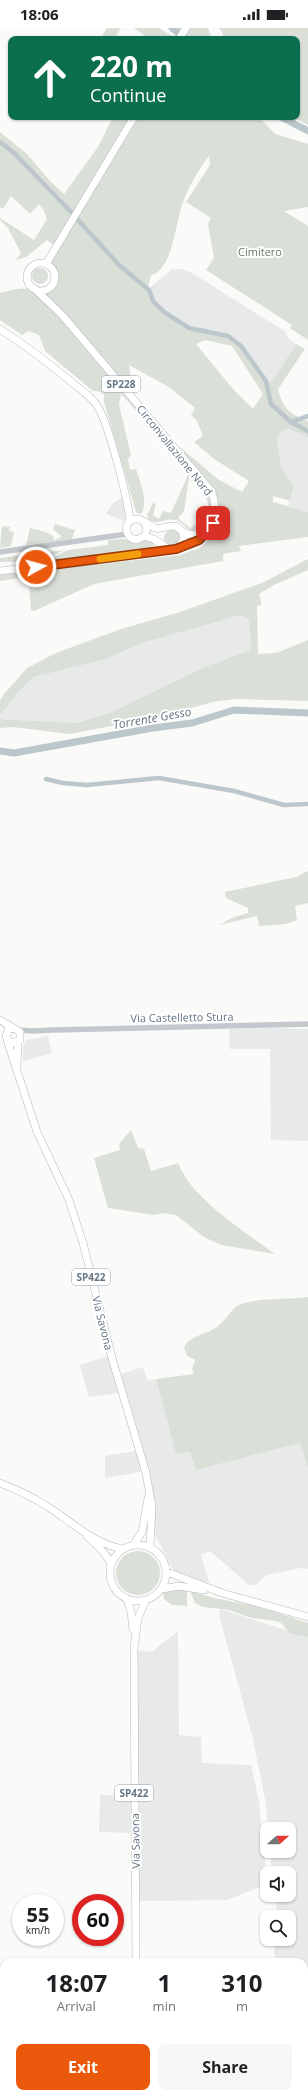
<!DOCTYPE html>
<html lang="en">
<head>
<meta charset="utf-8">
<style>
  :root { --surface:#fff; --page:#f6f6f6; --text:#202124; --muted:#757577; --accent:#ea580c }
  body { margin:0; font-family:"Open Sans",sans-serif; background:var(--page); color:var(--text); height:100vh; display:flex; flex-direction:column; font-size:15px; white-space:nowrap }
  * { box-sizing:border-box; margin:0 }
  p { font-size:13px; color:var(--muted) }
  .icon { flex:none; width:22px; height:22px; fill:none; stroke:currentColor; stroke-width:2; stroke-linecap:round; stroke-linejoin:round }
  .map { position:relative; flex:1; overflow:hidden }
  .panel { position:absolute; left:0px; top:1930px; width:308px; height:140px; display:flex; flex-direction:column; background:var(--surface); border-radius:12px 12px 0 0; box-shadow:0 1px 3px #0004 }
  .panel>* { flex:none }
  .banner { position:absolute; left:8px; top:8px; width:292px; height:84px; border-radius:8px; box-shadow:0 1px 3px #0004; background:#0b6e4f; color:#fff; overflow:hidden }
  .needle { width:26px; rotate:70deg }
  .fabs { position:absolute; left:260px; top:1794px; display:grid; gap:8px }
  .fabs a { display:grid; place-items:center; width:36px; height:36px; border-radius:8px; background:var(--surface); box-shadow:0 1px 3px #0004; font-size:20px }
  .speed { position:absolute; left:12px; top:1866px; display:flex; gap:8px; font-size:20px; font-weight:700; text-align:center }
  .speed>* { display:grid; place-content:center; width:52px; height:52px; border-radius:50%; background:var(--surface); box-shadow:0 1px 3px #0004; line-height:1 }
  .speed small { font-size:10px; font-weight:400 }
  .speed .limit { border:6px solid #d22; background:#fff; color:#111 }
  .pin { position:absolute; display:grid; place-items:center; width:34px; height:34px; color:#fff; margin:-17px; border-radius:8px; box-shadow:0 2px 6px #0006 }
  .me { position:absolute; width:44px; margin:-22px; rotate:83deg; stroke-linejoin:round; filter:drop-shadow(0 0 3px #0008) }
  .turn { display:flex; align-items:center; gap:14px; height:84px; padding:0 16px; font-size:18px }
  .turn .icon { width:52px; height:52px; stroke-width:2.5 }
  .turn b { display:block; font-size:28px; line-height:34px }
  .eta { display:flex; justify-content:space-evenly; align-items:center; height:68px; text-align:center }
  .eta b { font-size:24px; font-weight:700; line-height:28px }
  .action { display:flex; gap:8px; margin-top:auto; padding:8px 16px }
  .action a { flex:1; height:46px; border-radius:8px; background:var(--accent); color:#fff; font-size:16px; font-weight:700; line-height:46px; text-align:center }
  .action a+a { background:var(--page); color:var(--text) }
  .status { display:flex; justify-content:space-between; align-items:center; height:28px; padding:0 20px; background:var(--surface); direction:ltr }
  .status svg { height:11px; fill:currentColor }
  .map>svg:first-child { display:block }
  .built { fill:#e8e9e9 }
  .green { fill:#dadfd7; fill-rule:evenodd }
  .lines { fill:none; stroke-linecap:round; stroke-linejoin:round }
  .canal { stroke:#bbc7cb; stroke-width:4.5 }
  .river { stroke:#bbc7cb; stroke-width:7 }
  .major-casing { stroke:#b5babe; stroke-width:8 }
  .minor { stroke:#c3c8cc; stroke-width:5.5 }
  .major { stroke:#fff; stroke-width:7 }
  .route-casing { stroke:#983908; stroke-width:10 }
  .route { stroke:#ea580c; stroke-width:7 }
  .slow { stroke:#f59e0b; stroke-width:7 }
  .labels { text-anchor:middle; dominant-baseline:central; stroke-width:4; stroke-linejoin:round; paint-order:stroke }
  .shield { fill:#fff; stroke:#939fa8; stroke-width:1 }
  .shield-label { font-size:10px; font-weight:bold; fill:#657683 }
  .park-label { font-size:11px; fill:#687a64; stroke:#fff }
  .street-label { font-size:11px; fill:#657683; stroke:#fff }
  .water-label { font-size:12px; font-style:italic; fill:#60757c; stroke:#fff }
</style>
</head>
<body>
<div class="status"><b>18:06</b><svg viewBox="0 0 49 12"><path d="M0 12V9h3v3zM5 12V6h3v6zM10 12V3h3v9zM15 12V0h3v12zM26 1h20v11H26zM47 4h2v5h-2z"/></svg></div>
<div class="map">
<svg width="308" height="2070" viewBox="0 0 308 2070">
  <rect width="100%" height="100%" fill="#fafaf8"/>
  <path class="built" d="M172,241H182L192,245L286,304L287,309L296,316L272,353L266,356L228,310L182,299L160,284L147,265L148,261Z
    M287,400L308,409V484L288,478L294,458L281,440L277,410L279,406Z
    M122,469L127,489L124,493L106,486L112,476Z
    M241,587L249,591L251,622L204,639L112,684L77,695L0,691V687L22,660L34,649L107,631L139,616Z
    M269,1000L308,1001V1113L271,1112L270,1021H230L229,1001Z
    M48,1008L52,1025L23,1033V1018L27,1012Z
    M108,1328L119,1365L89,1369L80,1337Z
    M143,1339L148,1353L156,1351L176,1426L190,1424L196,1442L300,1415L308,1441V1541L300,1540L267,1547L256,1557H249L210,1523L201,1527L209,1555L182,1547L173,1542L154,1504V1472L150,1444L121,1346Z
    M136,1423L141,1444L105,1450V1428Z
    M220,1581L308,1609V1992L304,1991V1934H274L275,1911H289V1889H276L277,1867H289V1845H272L270,1823H289V1801H268L266,1776L253,1711L219,1587Z
    M178,1603L179,1707L201,1709L202,1735L251,1737L259,1773L267,1856L227,1872L141,1873L138,1872L137,1622L152,1624Z
    M100,1767L131,1768V1805L99,1804Z
    M304,2014L308,2015V2070H263L264,2066H304Z
    M125,2066H190L198,2070H123Z"/>
  <path class="green" d="M107,0H121L114,11H100Z
    M134,0H159L177,11H149Z
    M177,0H208L212,11H193Z
    M219,0H308V97L292,89H297V11H223V6Z
    M113,89H259L275,106L308,116V179L284,183L308,198V312L290,300L292,297L206,242L214,230L208,196L211,190L186,174L210,137L209,128C199,141 189,158 183,174C176,192 173,242 151,247L147,265L161,283L182,299L228,310L240,318L266,356L272,353L296,316L305,321L278,361C283,381 289,386 308,393V409L287,400L279,406L277,410L281,440L294,458L290,473L273,468V474L308,484V509L239,518L241,523L223,526V533L94,556L34,583L31,582L29,551L27,549L0,553V547L181,527C187,524 193,523 199,520C215,511 220,487 217,471L179,422L181,420L219,452L242,464L249,453L214,431L194,414L203,408L197,393L191,387L195,380L169,359L129,337L131,352L123,360L147,388L145,392L121,366L119,377L131,427L128,431L130,442L136,441C140,454 148,472 142,485L139,486L136,484L104,374V367L98,363H93L45,323L39,307L29,303L22,307L0,292V265C8,263 20,259 28,261C43,264 42,270 57,258V250L51,234L54,217L47,212L26,229L16,232L21,225L8,200L0,192V190L34,212L47,191L44,183L39,176L30,186L11,168L3,181L0,179V104L27,126L49,152L64,166L98,119ZM205,312L232,318L263,366L253,381L234,362L196,316Z
    M32 248a8 8 0 1 1 16 0a8 8 0 1 1-16 0Z
    M178,427L206,461L213,480L210,492L194,503C185,502 183,493 175,492C164,489 158,499 148,491L147,487L153,475L156,476L153,487L159,491L163,483L171,485L188,447L174,430ZM189,450C210,469 219,484 190,500L178,490L184,483Z
    M55,496L75,502L72,511L26,517L30,500L46,504L53,508L54,512L60,510L61,508L53,501Z
    M2,498L10,499L9,503L14,504L11,518L0,520Z
    M164 510a8 8 0 1 1 16 0a8 8 0 1 1-16 0Z
    M125,511L134,516L147,512L153,514L154,518L150,521L41,535L68,522L108,517V512Z
    M65,522L39,533L0,534V530Z
    M308,531V542L274,557L259,566L262,576L257,578L258,626L276,625L308,612V673L237,671L217,673L157,689L70,706L13,699L0,700V691L77,695L112,684L204,639L251,622L249,591L241,587L139,616L107,631L34,649L22,660L0,687V673L4,666L27,640L56,625L121,601L180,584L262,555Z
    M308,843V875L295,878L297,892L286,896L259,898L257,888L219,897L232,890L248,885V880L226,870L225,864L296,849Z
    M131,1102L138,1120L144,1121L151,1143L178,1135C192,1171 244,1203 275,1226L221,1217L204,1209L176,1187L162,1185L154,1187L108,1180L94,1130L120,1122L119,1116Z
    M308,1269V1441L300,1415L196,1442L190,1424L176,1426L156,1351L194,1346L192,1341L195,1332L187,1328L184,1319C192,1306 207,1307 218,1298C225,1293 230,1283 237,1278C254,1269 288,1272 308,1269Z
    M116 1545a22 22 0 1 1 44 0a22 22 0 1 1-44 0Z
    M172,1561L187,1562V1578L172,1577L164,1571L163,1564Z
    M190,1563L214,1570L260,1579L308,1595V1609L289,1605L281,1595L276,1593L252,1590L228,1582L203,1579L195,1575Z"/>
  <g class="lines">
    <path class="canal" d="M0,114L14,125L73,186
      M77,191L118,236L149,262L153,273L164,284L189,300L228,308L241,318L266,353L271,376L291,394L308,388
      M291,394L308,403
      M46,751L63,755L87,757L159,750L234,763L284,777L308,776"/>
    <path class="river" d="M172,0L186,11
      M281,89L308,103
      M0,723L14,725L153,700L192,695L234,682L308,685"/>
    <defs>
      <path id="major" d="M179,11L186,0
        M27 249a14 14 0 1 1 28 0a14 14 0 1 1-28 0Z
        M46,236L134,89
        M35,261L63,288L212,464C220,490 210,516 181,518
        M0,301C26,318 50,336 74,356C81,362 90,368 96,376C108,392 128,472 130,493
        M144,494L147,500L145,508L136,512C125,510 122,493 135,491C143,490 148,498 155,500C162,502 168,497 176,498L182,503L184,511L178,520L170,522L154,511L145,508
        M182,503L187,506L203,507
        M0,543L170,522
        M0,992L20,1004V1012L14,1015L9,1014L6,1008L8,1002L13,1000
        M7,1012L37,1104L69,1172L83,1215L112,1330L146,1445L152,1479L150,1519
        M17,1038L18,1014
        M0,1455C15,1461 31,1468 45,1477C70,1492 93,1516 123,1521
        M87,1508C96,1517 107,1525 111,1537
        M134,1516L142,1504L148,1470
        M110 1545a28 28 0 1 1 56 0a28 28 0 1 1-56 0Z
        M167,1544L222,1565L308,1589
        M162,1561L179,1558L204,1562
        M127,1571L131,1584L133,1601
        M136,1934L134,1620L138,1590L146,1572
        M105,2070L106,2066"/>
    </defs>
    <use href="#major" class="major-casing"/>
    <path class="minor" d="M0,524L127,506
      M18,1002L33,1003L52,1002
      M55,1002L308,996
      M304,1997L308,1998
      M304,2002L308,2003"/>
    <use href="#major" class="major"/>
  </g>
  <g class="lines">
    <defs>
      <path id="route" d="M36,539L176,521L199,512L213,495"/>
    </defs>
    <use href="#route" class="route-casing"/>
    <use href="#route" class="route"/>
    <path class="slow" d="M100,531L138,526"/>
  </g>
  <g class="labels">
    <g class="shield">
      <rect x="102" y="348" width="38" height="16" rx="3"/>
      <rect x="72" y="1241" width="38" height="16" rx="3"/>
      <rect x="115" y="1757" width="38" height="16" rx="3"/>
    </g>
    <g class="shield-label">
      <text x="121" y="356">SP228</text>
      <text x="91" y="1249">SP422</text>
      <text x="134" y="1765">SP422</text>
    </g>
    <g class="park-label">
      <text x="260" y="223">Cimitero</text>
    </g>
    <g class="street-label">
      <text transform="translate(175 422) rotate(51)">Circonvallazione Nord</text>
      <text transform="translate(182 989) rotate(-1)">Via Castelletto Stura</text>
      <text transform="translate(103 1295) rotate(76)">Via Savona</text>
      <text transform="translate(135 1813) rotate(-91)">Via Savona</text>
    </g>
    <g class="water-label">
      <text transform="translate(152 690) rotate(-10)">Torrente Gesso</text>
    </g>
  </g>
</svg>
<div class="fabs">
<a><svg class="needle" viewBox="-14 -14 28 28"><path d="M0-13l5 13h-10z" fill="#e53935"/><path d="M0 13l5-13h-10z" fill="#757577"/></svg></a>
<a><svg class="icon" aria-label="sound" viewBox="0 0 24 24"><path d="M4 9h4l5-4v14l-5-4H4zM17 9q2 3 0 6"/></svg></a>
<a><svg class="icon" aria-label="search" viewBox="0 0 24 24"><circle cx="10" cy="10" r="6"/><path d="M15 15l6 6"/></svg></a>
</div>
<div class="speed"><div>55<small>km/h</small></div><div class="limit">60</div></div>
<div class="pin" style="left:213px;top:495px;background:#d93025"><svg class="icon" aria-label="arrive" viewBox="0 0 24 24"><path d="M6 21V4h12l-3 4 3 4H6"/></svg></div>
<svg class="me" style="left:36px;top:539px" viewBox="-20 -20 40 40"><circle r="17" fill="#ea580c" stroke="#fff" stroke-width="3"/><path d="M0-11L8 9 0 5-8 9z" fill="#fff"/></svg>
<div class="banner">
<div class="turn"><svg class="icon" aria-label="ahead" viewBox="0 0 24 24"><path d="M12 20V5M6 11l6-6 6 6"/></svg><div><b>220 m</b>Continue</div></div>
</div>
<section class="panel">
<div class="eta">
<div><b>18:07</b><p>Arrival</p></div>
<div><b>1</b><p>min</p></div>
<div><b>310</b><p>m</p></div>
</div>
<div class="action"><a>Exit</a><a>Share</a></div>
</section>
</div>
</body>
</html>
